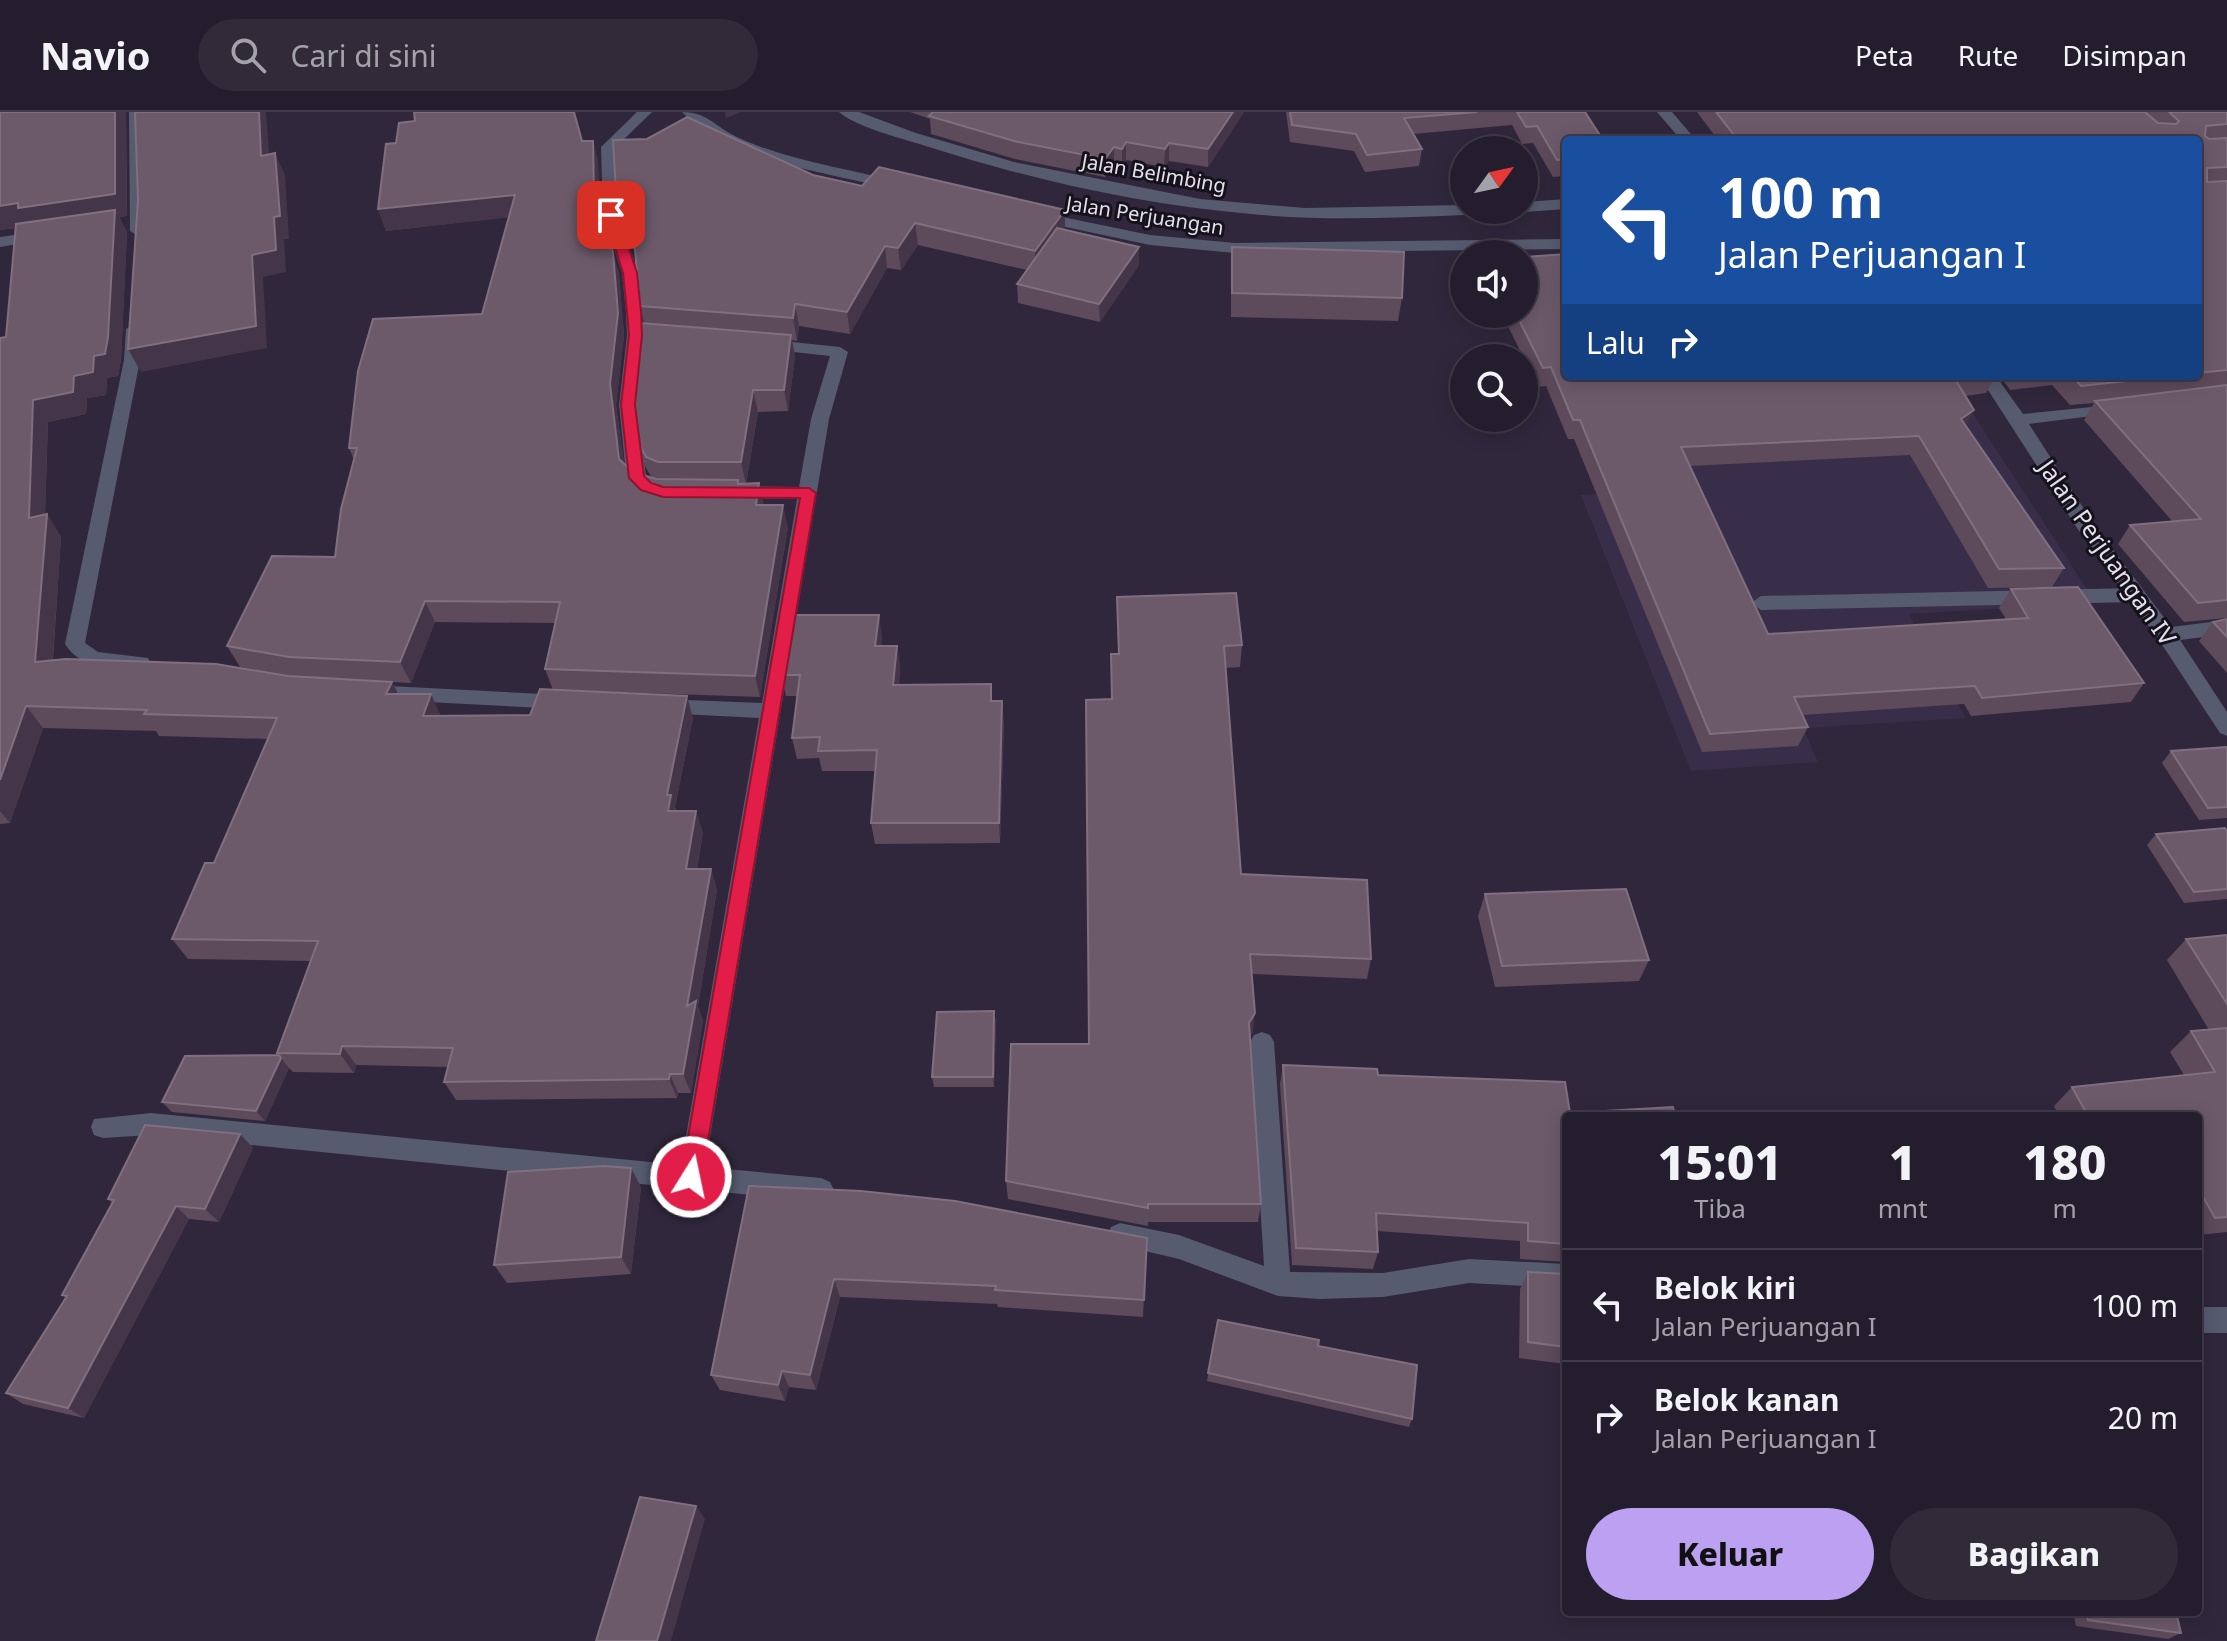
<!DOCTYPE html>
<html lang="id">
<head>
<meta charset="utf-8">
<style>
  :root { --surface:#241d2d; --page:#302a39; --text:#f1f3f6; --muted:#a3a2aa; --line:#413b49; --accent:#bca0f2 }
  body { margin:0; font-family:"Noto Sans",sans-serif; background:var(--page); color:var(--text); height:100vh; display:flex; flex-direction:column; font-size:30px; white-space:nowrap }
  * { box-sizing:border-box; margin:0 }
  p { font-size:26px; color:var(--muted) }
  .icon { flex:none; width:44px; height:44px; fill:none; stroke:currentColor; stroke-width:2; stroke-linecap:round; stroke-linejoin:round }
  .map { position:relative; flex:1; overflow:hidden }
  .details { position:absolute; left:1562px; top:1000px; width:640px; height:504px; display:flex; flex-direction:column; background:var(--surface); border-radius:8px; box-shadow:0 4px 20px #0003,0 0 0 2px var(--line) }
  .details>* { flex:none }
  .hud { position:absolute; left:1562px; top:24px; width:640px; height:244px; border-radius:8px; box-shadow:0 4px 20px #0003,0 0 0 2px var(--line); background:#1a4fa0; color:#fff; overflow:hidden }
  .needle { width:52px; rotate:57deg }
  .fabs { position:absolute; left:1450px; top:24px; display:grid; gap:16px }
  .fabs a { display:grid; place-items:center; width:88px; height:88px; border-radius:50%; background:var(--surface); box-shadow:0 4px 20px #0003,0 0 0 2px var(--line); font-size:40px }
  .pin { position:absolute; display:grid; place-items:center; width:68px; height:68px; color:#fff; margin:-34px; border-radius:16px; box-shadow:0 4px 12px #0006 }
  .me { position:absolute; width:88px; margin:-44px; rotate:10deg; stroke-linejoin:round; filter:drop-shadow(0 0 6px #0008) }
  .turn { display:flex; align-items:center; gap:28px; height:168px; padding:0 24px; font-size:36px }
  .turn .icon { width:104px; height:104px; stroke-width:2.5 }
  .turn b { display:block; font-size:56px; line-height:68px }
  .then { display:flex; align-items:center; height:76px; padding:0 24px; background:#0003; gap:16px; font-size:30px }
  .eta { display:flex; justify-content:space-evenly; align-items:center; height:136px; text-align:center }
  .eta b { font-size:48px; font-weight:800; line-height:56px }
  .action { display:flex; gap:16px; margin-top:auto; padding:16px 24px }
  .action a { flex:1; height:92px; border-radius:48px; background:var(--accent); color:#111; font-size:32px; font-weight:800; line-height:92px; text-align:center }
  .action a+a { background:var(--page); color:var(--text) }
  ul { padding:0; list-style:none }
  li { display:flex; align-items:center; gap:24px; height:112px; padding:0 24px; border-top:2px solid var(--line) }
  li div { flex:1 }
  li b { display:block; font-size:30px }
  li em { font-style:normal }
  header { display:flex; align-items:center; gap:48px; box-sizing:border-box; height:112px; padding:0 40px; background:var(--surface); border-bottom:2px solid var(--line) }
  header strong { font-size:38px }
  nav { display:flex; gap:44px; margin-inline-start:auto; font-size:28px }
  .search { width:560px; height:72px; background:var(--page); display:flex; align-items:center; gap:20px; box-sizing:border-box; padding:0 28px; border-radius:44px; color:var(--muted); font-size:30px }
  .map>svg:first-child { display:block }
  .built { fill:#392e49 }
  .lines { fill:none; stroke-linecap:round; stroke-linejoin:round }
  .service { fill:#565b70; fill-rule:evenodd }
  .minor { fill:#565b70; fill-rule:evenodd }
  .wall { fill:#5d4a5b; fill-rule:evenodd }
  .shaded-wall { fill:#453548 }
  .building { fill:#6c5a6b; stroke:#7f6f7f; stroke-width:2 }
  .route { fill:#e11d48; stroke:#92132f; stroke-width:2 }
  .labels { text-anchor:middle; dominant-baseline:central; stroke-width:6; stroke-linejoin:round; paint-order:stroke }
  .far-street-label { font-size:20px; fill:#e5e0ee; stroke:#16121c }
  .street-label { font-size:24px; fill:#e5e0ee; stroke:#16121c }
</style>
</head>
<body>
<header>
<strong>Navio</strong>
<div class="search"><svg class="icon" aria-label="search" viewBox="0 0 24 24"><circle cx="10" cy="10" r="6"/><path d="M15 15l6 6"/></svg>Cari di sini</div>
<nav><a>Peta</a><a>Rute</a><a>Disimpan</a></nav>
</header>
<div class="map">
<svg width="2227" height="1529" viewBox="0 0 2227 1529">
  <rect width="100%" height="100%" fill="#30273c"/>
  <path class="built" d="M1951,268L2096,491L1909,502L1966,606L1803,616L1818,650L1691,659L1581,383L1694,377L1657,297Z"/>
  <g class="lines">
    <path class="service" d="M2136,476L2146,483L2136,490L1761,498L1751,491L1761,484Z"/>
    <path class="minor" d="M129,0H143L146,119L138,124L130,119Z
      M637,0H652L615,36L619,103L638,161L642,200L643,223L637,293L646,364L667,378L658,384L640,379L628,366L625,352L619,293L627,223L626,200L622,161L603,103L601,35Z
      M682,0C708,0 715,15 737,25C785,48 849,57 900,70L902,73L895,77C832,62 728,48 682,0Z
      M839,0H859L916,21L1014,50L1200,87L1305,96L1464,93V98H1472L1464,103C1393,106 1322,109 1251,102C1143,93 1032,68 929,35C905,27 857,16 839,0Z
      M1657,0H1672L1696,28H1681Z
      M1566,87V97L1524,100L1518,98H1524V90Z
      M1038,100L1150,123L1235,131L1566,127V137L1235,141L1150,133L1033,108L1030,105Z
      M42,119L47,121V127L0,135V125Z
      M134,212L142,217L140,248L85,531L98,540L148,546L151,551L141,558C114,556 81,558 65,532L124,248L126,217Z
      M764,227L840,235L848,240L829,307L705,1055L821,1066L830,1070L834,1078L830,1086L821,1090L151,1023L103,1026L94,1023L91,1015L94,1007L151,1001L681,1053L759,606L661,601L654,599L651,594L654,589L661,587L762,591L797,387L732,386L723,380L732,374L799,375L811,307L830,244L758,236L756,232Z
      M1979,264H1996L2023,302L2122,292L2125,296L2122,300L2116,301L2029,312L2091,408L2171,515L2227,508V522L2180,528L2227,600V624L2220,621L2159,528L2077,416Z
      M370,573L563,583L570,585L573,590L570,595L563,597L370,587L363,585L360,580L363,575Z
      M1262,920L1270,923L1274,930L1290,1160L1383,1161L1469,1147L1566,1152V1176L1469,1171L1383,1185L1319,1187L1278,1184L1179,1147L1111,1131L1107,1123L1111,1115L1120,1111L1179,1123L1264,1154L1250,930L1254,923Z
      M2198,1195H2227V1221H2198Z"/>
  </g>
  <path class="wall" d="M0,0H126L127,104L119,105L127,120L121,248L118,264L107,266L106,283L87,286L86,302L48,310L45,403L47,402L61,425L53,548L294,565L240,555L227,534L335,445L354,348L349,336L482,202L508,105L386,119L378,97L582,29H593L598,50L600,100L619,162L624,223L616,293L624,351L633,360L652,366L645,354L639,332L644,211L640,194L636,144L616,81L813,63L1065,118L1139,153L1100,210L1018,191L1017,172L1027,158L918,133L901,158L887,156L850,222L799,214L797,229L792,228L795,244L788,299L758,300L746,372L764,393L788,415L760,585L586,579L693,606L675,695L677,699L703,720L697,757H711L717,778L698,894L703,909L691,981H678L677,986L456,988L444,970L448,955L356,953L354,961L293,960L289,956L265,1009L172,1000L162,990L279,943L277,941L311,849L188,847L172,827L214,751L268,627L159,624L156,619L43,616L10,711L0,712V226L6,225L16,116L0,118ZM435,510L555,511L545,557L553,578L530,603L441,604L398,582L392,570L411,571Z
    M910,0H1244L1208,55L1169,49L1164,55L1126,48L1122,55L1114,53L1105,65L1015,47L931,22L930,7Z
    M1286,0H1585L1566,28V64L1553,65L1533,31L1522,32L1512,13L1413,22L1422,37L1419,54L1365,60L1354,39L1290,30Z
    M1697,0H2227V506L2184,510L2118,432L2130,413L2172,409L2084,308L2094,291L2070,293L2052,273L2010,278L2000,264H2198V28H1718Z
    M1232,135L1402,186L1398,209L1231,205V158Z
    M1502,202H1524L1566,264H1995L1986,281L1965,284L1966,314L2064,456L2052,475L1988,476L1910,343L1690,354L1768,522L2006,507L1999,496L2011,477L2144,571L2131,590L1971,604L1964,592L1802,603L1808,615L1798,634L1702,640L1574,327H1568L1546,274L1538,275Z
    M1117,485L1242,533L1240,555L1225,556L1241,762L1371,847L1367,867L1252,862L1253,920L1250,924L1261,1092L1258,1110H1148V1114L1008,1087L1006,1069L1089,932L1111,587L1118,542Z
    M2227,507V561L2199,529L2213,510Z
    M882,524L881,534H897L900,555L899,573L993,589L1004,610L1000,731L875,732L871,711L875,659H822L819,646L797,647L792,626L797,584H786L781,563Z
    M2227,635V706L2199,708L2162,651L2171,639Z
    M2227,719V787L2184,791L2147,733L2156,722Z
    M1485,782L1649,848L1639,869L1495,875L1478,804Z
    M2227,823V1120L2198,1123V1004H2059L2054,994L2072,975L2184,963L2170,940L2191,919L2209,918L2167,848L2186,827Z
    M994,899L996,910L994,975H934L932,965Z
    M1283,953L1378,963L1566,1004V1150L1520,1147V1129L1377,1119L1378,1140L1373,1157L1292,1153L1280,972Z
    M240,1022L253,1036L219,1110L189,1107L84,1306L23,1292L6,1281L66,1186L62,1183L112,1091L108,1087Z
    M749,1074L1147,1126L1143,1205L998,1195L997,1192L840,1185L816,1278L789,1275L785,1289L720,1278L711,1263Z
    M641,1075L631,1162L507,1171L494,1153Z
    M1528,1160L1566,1162V1252L1519,1246L1520,1177Z
    M1218,1208L1412,1307L1409,1315L1207,1269Z
    M2073,1500H2176L2181,1521L2168,1527L2076,1514Z"/>
  <path class="shaded-wall" d="M115,0H126L127,104L119,105L127,120L121,248L118,264L107,266L106,283L87,286L86,302L48,310L44,428L29,406L28,114L0,118V94L18,91Z
    M259,0H266L271,66L261,44Z
    M725,0H741L726,6Z
    M1233,0H1244L1208,55V37Z
    M593,29L598,50L600,104L594,83Z
    M1126,30V48L1122,55V37Z
    M1169,31V49L1164,55L1165,37Z
    M1114,35V53L1105,65V47Z
    M275,41L285,63L289,127H284L286,160L263,165L267,236L141,260L128,237L252,143L274,105Z
    M515,83L521,104L386,119L378,97Z
    M1065,98V120L1036,161L1035,139Z
    M915,111L918,133L901,158L898,136Z
    M885,134L887,156L850,222L847,200Z
    M1139,135V153L1100,210L1099,192Z
    M613,140L619,162L624,223L616,293L626,368L619,347L610,272Z
    M795,192L799,214L797,229L793,206Z
    M791,223L795,244L788,299L784,278Z
    M753,278L758,300L746,372L741,350Z
    M1974,298L1964,317L1961,307Z
    M759,371L764,393H756Z
    M783,393L788,415L760,585L755,564Z
    M47,402L61,425L51,571L35,550Z
    M425,489L435,510L411,571L400,550Z
    M879,503L882,524L878,555L875,534Z
    M897,534L900,555L897,594L893,573Z
    M392,570L403,591L386,582Z
    M431,582L441,604H423Z
    M687,584L693,606L675,695L678,704L668,699L667,683Z
    M1002,589L1004,610L1000,731L999,711Z
    M26,594L43,616L10,711L0,699V668Z
    M696,699L703,720L693,777L686,757Z
    M711,757L717,778L698,894L703,909L691,981L683,962L687,894Z
    M994,899L996,910L994,975L993,965Z
    M1255,901L1253,920L1247,930L1249,911Z
    M342,934L356,953L354,961L340,942Z
    M281,946L289,956L265,1009L256,999Z
    M670,962L678,981L677,986L669,967Z
    M240,1022L253,1036L219,1110L205,1097Z
    M631,1056L641,1075L631,1162L621,1145Z
    M176,1094L189,1107L84,1306L68,1296Z
    M834,1167L840,1185L816,1278L810,1263Z
    M782,1259L789,1275L785,1289L778,1273Z
    M696,1394L705,1407L671,1529H657Z"/>
  <path class="building" d="M0,0H115V82L18,96V91L0,94Z
    M135,0H259L261,44L275,41L280,104L274,105L276,138L252,143L256,214L128,237L138,88Z
    M414,0H574L582,29H593L594,83L613,140L618,201L610,272L619,347L633,360L656,367L738,368V372L759,371L756,393H783L755,564L545,557L560,490L425,489L400,550L289,545L227,534L272,444L335,445L341,397L357,336H349L358,259L373,207L482,202L515,83L378,97L386,32L396,31L399,11L415,9Z
    M933,0H1233L1208,37L1169,31L1165,37L1126,30L1122,37L1114,35L1105,47L1014,29L929,4Z
    M1290,0H1477L1404,6L1422,37L1367,43L1356,22L1292,13Z
    M1517,0H1585L1603,28H1566V47L1557,48L1537,14L1526,15Z
    M1716,0H2145L2158,11L2176,12L2179,9L2169,0H2227V12L2206,14L2205,24L2209,27L2227,26V55L2207,56V70L2227,69V258L2198,261V28H1852L1850,26L1822,28H1738Z
    M687,5L813,63L862,74L879,55L1065,98L1035,139L915,111L898,136L885,134L847,200L795,192L793,206L640,194L635,138L616,81L613,28L647,27Z
    M115,98L108,225L105,242L94,244L93,260L74,264L73,280L33,288L29,406L47,402L35,550L66,547L216,552L288,564L392,570L386,582H431L423,604L530,603L540,577L687,584L667,683H671L668,699H696L686,757H711L687,894L696,889L683,962H670L669,967L444,970L453,936L342,934L340,942L277,941L318,829L172,827L205,751H214L277,606L144,602L147,598L26,594L0,668V226L6,225L16,112Z
    M1057,116L1139,135L1099,192L1017,172Z
    M1232,135L1404,140L1402,186L1232,181Z
    M1566,142V264H1977L1955,267L1974,298L1961,307L2064,456L1999,457L1919,324L1681,335L1768,522L2028,506L2011,477L2078,475L2144,571L1982,586L1975,574L1794,585L1808,615L1710,622L1580,308H1573L1551,255L1543,256L1516,202H1524V145Z
    M640,211L791,223L784,278H753L741,350H658L646,345L639,332L635,298Z
    M2072,264H2173L2081,274Z
    M2227,273V488L2198,491L2130,413L2201,407L2095,289Z
    M1236,481L1242,533L1224,534L1241,762L1367,768L1371,847L1250,842L1255,901L1249,911L1261,1092H1148V1096L1006,1069L1011,932H1089L1086,588L1112,587L1111,542H1119L1117,485Z
    M791,503H879L875,534H897L893,573L991,572V589H1002L999,711H871L877,638L818,639L820,625L792,626L800,563H781Z
    M2227,507V525L2213,510Z
    M2227,635V695L2208,696L2171,639Z
    M2225,716L2227,719V777L2194,780L2156,722Z
    M1626,777L1649,848L1502,854L1485,782Z
    M2227,823V892L2186,827Z
    M994,899L993,965H932L937,900Z
    M2227,916V1105L2215,1106L2198,1076V1004H2088L2072,975L2215,960L2191,919Z
    M279,943L281,946L256,999L162,990L185,944Z
    M1283,953L1377,957L1378,963L1565,970L1570,1001L1673,995L1675,1004H1566V1132L1528,1129V1111L1376,1101L1378,1140L1296,1136Z
    M1792,999L1793,1004H1691Z
    M145,1013L240,1022L205,1097L176,1094L68,1296L6,1281L67,1184L62,1183L114,1088L108,1087Z
    M604,1054L631,1056L621,1145L494,1153L508,1060Z
    M749,1074L861,1079L955,1089L1147,1126L1144,1188L995,1178L996,1174L834,1167L810,1263L782,1259L778,1273L711,1263Z
    M1528,1160L1566,1162V1235L1528,1230Z
    M1218,1208L1319,1228L1318,1234L1417,1253L1412,1307L1208,1261Z
    M640,1385L696,1394L657,1529H596Z
    M2086,1500H2176L2181,1521L2088,1508Z"/>
  <path class="route" d="M611,99L618,103L637,161L641,200L642,223L635,293L644,364L651,371L663,375L809,376L816,381L702,1065L699,1071L691,1074L684,1071L681,1065L800,386L663,385L641,378L629,366L621,293L629,223L627,200L623,161L605,103Z"/>
  <g class="labels">
    <g class="far-street-label">
      <text transform="translate(1154 61) rotate(10)">Jalan Belimbing</text>
      <text transform="translate(1145 103) rotate(9)">Jalan Perjuangan</text>
    </g>
    <g class="street-label">
      <text transform="translate(2108 440) rotate(55)">Jalan Perjuangan IV</text>
    </g>
  </g>
</svg>
<div class="fabs">
<a><svg class="needle" viewBox="-14 -14 28 28"><path d="M0-13l5 13h-10z" fill="#e53935"/><path d="M0 13l5-13h-10z" fill="#a3a2aa"/></svg></a>
<a><svg class="icon" aria-label="sound" viewBox="0 0 24 24"><path d="M4 9h4l5-4v14l-5-4H4zM17 9q2 3 0 6"/></svg></a>
<a><svg class="icon" aria-label="search" viewBox="0 0 24 24"><circle cx="10" cy="10" r="6"/><path d="M15 15l6 6"/></svg></a>
</div>
<div class="pin" style="left:611px;top:103px;background:#d93025"><svg class="icon" aria-label="arrive" viewBox="0 0 24 24"><path d="M6 21V4h12l-3 4 3 4H6"/></svg></div>
<svg class="me" style="left:691px;top:1065px" viewBox="-20 -20 40 40"><circle r="17" fill="#e11d48" stroke="#fff" stroke-width="3"/><path d="M0-11L8 9 0 5-8 9z" fill="#fff"/></svg>
<div class="hud">
<div class="turn"><svg class="icon" aria-label="left" viewBox="0 0 24 24"><path d="M17 20v-9H6M10 6l-5 5 5 5"/></svg><div><b>100 m</b>Jalan Perjuangan I</div></div>
<div class="then">Lalu<svg class="icon" aria-label="right" viewBox="0 0 24 24"><path d="M7 20v-9h11M14 6l5 5-5 5"/></svg></div>
</div>
<section class="details">
<div class="eta">
<div><b>15:01</b><p>Tiba</p></div>
<div><b>1</b><p>mnt</p></div>
<div><b>180</b><p>m</p></div>
</div>
<ul>
<li><svg class="icon" aria-label="left" viewBox="0 0 24 24"><path d="M17 20v-9H6M10 6l-5 5 5 5"/></svg><div><b>Belok kiri</b><p>Jalan Perjuangan I</p></div><em>100 m</em></li>
<li><svg class="icon" aria-label="right" viewBox="0 0 24 24"><path d="M7 20v-9h11M14 6l5 5-5 5"/></svg><div><b>Belok kanan</b><p>Jalan Perjuangan I</p></div><em>20 m</em></li>
</ul>
<div class="action"><a>Keluar</a><a>Bagikan</a></div>
</section>
</div>
</body>
</html>
